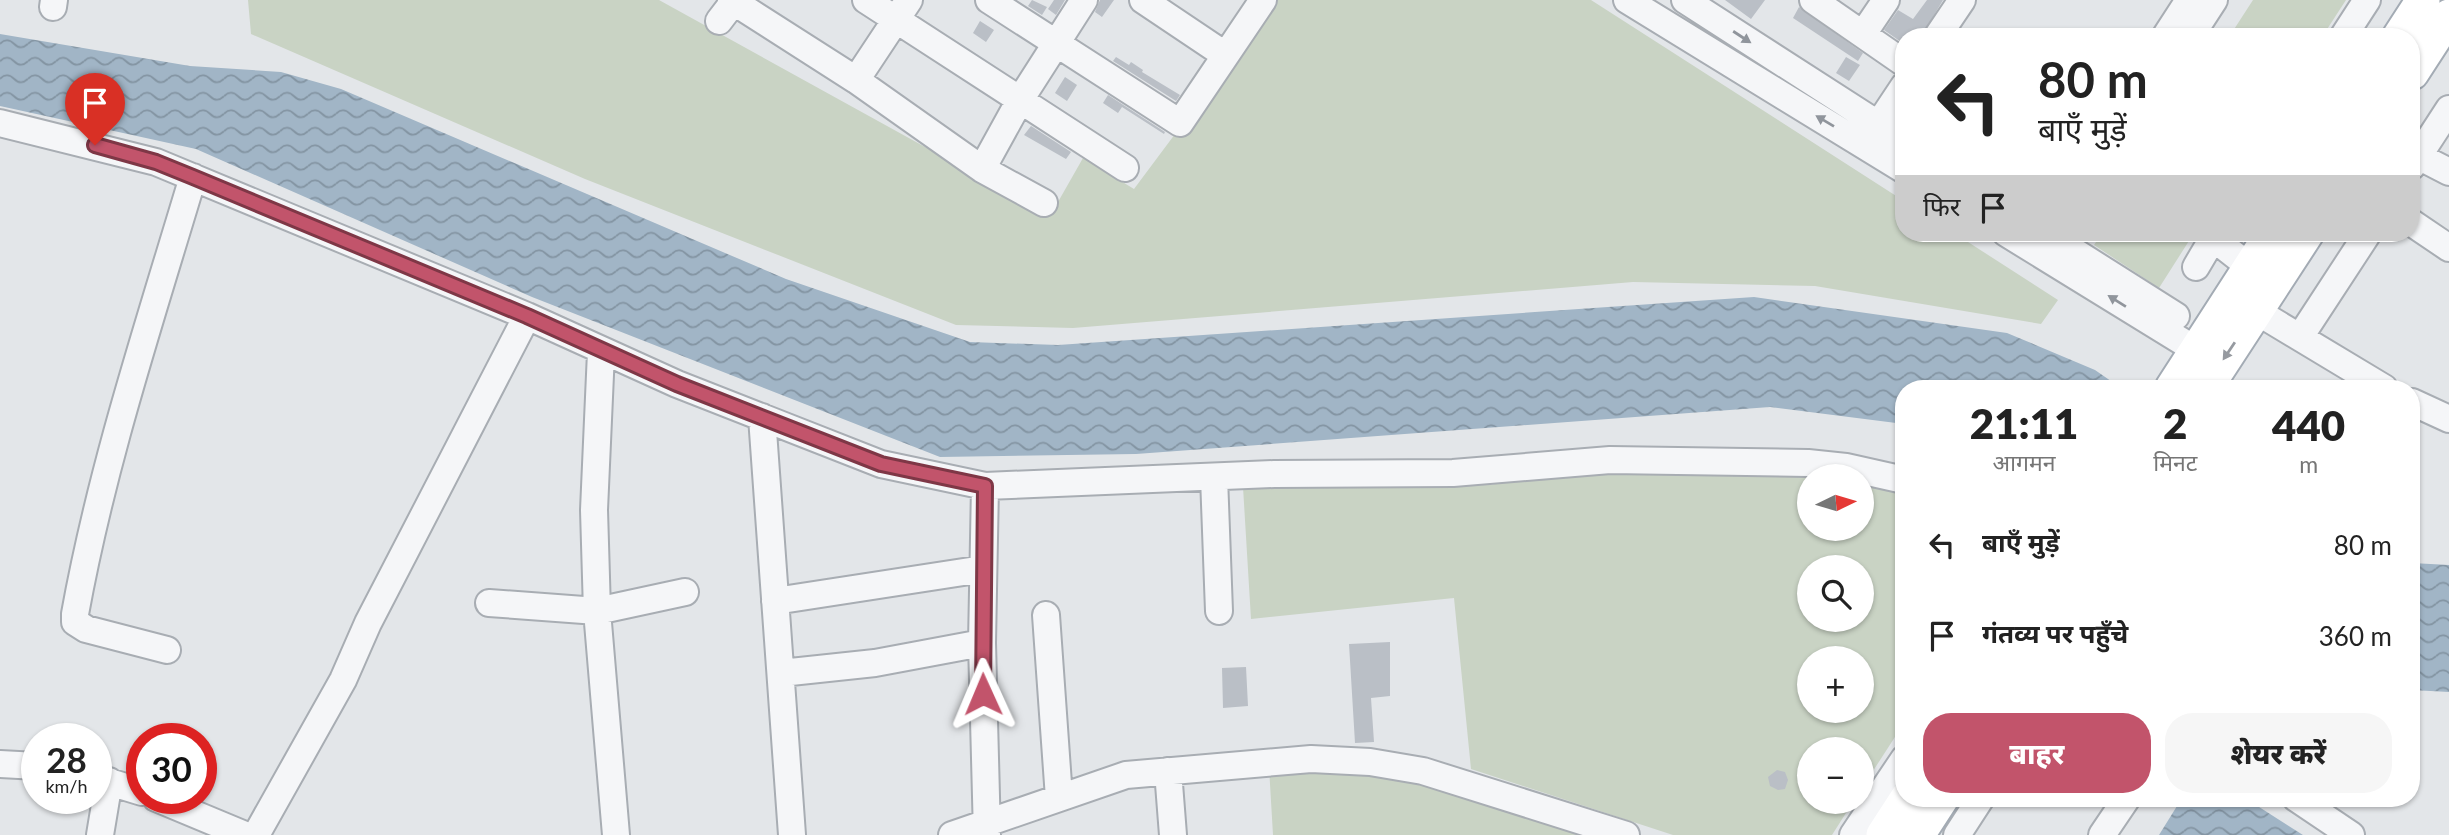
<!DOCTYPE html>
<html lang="hi">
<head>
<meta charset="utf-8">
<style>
  :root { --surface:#fff; --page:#f6f6f6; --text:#222; --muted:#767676; --accent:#c2546b }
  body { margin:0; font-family:Lato,"Noto Sans Devanagari",sans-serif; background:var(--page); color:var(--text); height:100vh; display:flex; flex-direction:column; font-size:26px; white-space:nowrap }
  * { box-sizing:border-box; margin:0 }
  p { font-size:23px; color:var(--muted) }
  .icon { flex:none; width:38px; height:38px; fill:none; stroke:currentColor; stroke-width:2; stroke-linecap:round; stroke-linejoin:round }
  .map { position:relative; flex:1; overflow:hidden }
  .panel { position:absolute; left:1895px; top:380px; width:525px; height:427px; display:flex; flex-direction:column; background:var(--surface); border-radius:28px; box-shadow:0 2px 5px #0004 }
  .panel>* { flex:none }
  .guide { position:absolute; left:1895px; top:28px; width:525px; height:214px; border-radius:28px; box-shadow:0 2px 5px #0004; background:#fff; color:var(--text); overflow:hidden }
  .needle { width:46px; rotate:85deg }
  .fabs { position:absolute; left:1797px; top:464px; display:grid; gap:14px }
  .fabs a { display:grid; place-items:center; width:77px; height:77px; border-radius:50%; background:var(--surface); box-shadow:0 2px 5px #0004; font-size:35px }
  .speed { position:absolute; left:21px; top:723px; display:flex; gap:14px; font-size:35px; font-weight:700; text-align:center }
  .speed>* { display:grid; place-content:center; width:91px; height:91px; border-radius:50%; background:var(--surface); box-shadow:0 2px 5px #0004; line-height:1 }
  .speed small { font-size:18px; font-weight:400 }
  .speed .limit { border:10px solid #d22; background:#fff; color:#111 }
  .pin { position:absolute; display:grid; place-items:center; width:60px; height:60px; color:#fff; margin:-72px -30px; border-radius:50% 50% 50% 0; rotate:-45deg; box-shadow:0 0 7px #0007 }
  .pin .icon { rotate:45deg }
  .me { position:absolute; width:77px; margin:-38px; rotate:359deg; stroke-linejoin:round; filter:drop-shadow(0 0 5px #0008) }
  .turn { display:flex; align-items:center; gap:24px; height:147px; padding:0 28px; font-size:32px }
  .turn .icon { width:91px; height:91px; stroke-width:2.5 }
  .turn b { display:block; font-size:49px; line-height:60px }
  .then { display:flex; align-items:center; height:66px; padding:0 28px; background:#0003; gap:14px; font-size:26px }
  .eta { display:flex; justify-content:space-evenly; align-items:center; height:119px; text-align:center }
  .eta b { font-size:42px; font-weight:800; line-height:49px }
  .cta { display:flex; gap:14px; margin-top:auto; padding:14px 28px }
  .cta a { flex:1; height:80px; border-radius:28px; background:var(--accent); color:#fff; font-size:28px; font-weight:800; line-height:80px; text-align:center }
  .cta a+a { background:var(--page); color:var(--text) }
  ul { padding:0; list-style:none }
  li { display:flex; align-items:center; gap:21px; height:91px; padding:0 28px }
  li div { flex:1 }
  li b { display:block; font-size:26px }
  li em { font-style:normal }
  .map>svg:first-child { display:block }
  .green { fill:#c9d3c4; fill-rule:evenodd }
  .water { fill:url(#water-waves) }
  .building { fill:#babfc6 }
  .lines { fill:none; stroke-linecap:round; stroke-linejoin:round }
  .minor-casing { stroke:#a8adb3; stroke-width:30 }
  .major-casing { stroke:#a3abb4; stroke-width:37 }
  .minor { stroke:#f5f6f8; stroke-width:26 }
  .major { stroke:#fff; stroke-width:33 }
  .oneway { fill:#90959c }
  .oneway2 { fill:#969aa0 }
  .route-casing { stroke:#7e3746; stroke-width:18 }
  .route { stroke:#c2546b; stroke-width:12 }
</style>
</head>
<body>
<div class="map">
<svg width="2449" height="835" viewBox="0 0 2449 835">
  <defs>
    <pattern id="water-waves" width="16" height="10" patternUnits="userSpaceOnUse" patternTransform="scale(1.75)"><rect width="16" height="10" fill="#a1b5c6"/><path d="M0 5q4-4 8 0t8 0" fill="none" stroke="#8394a2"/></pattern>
  </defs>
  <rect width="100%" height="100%" fill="#e3e6e9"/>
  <path class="green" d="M248,0H659L1050,216L1083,158L1134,189L1275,0H1591L1904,201V233H1954L2058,300L2041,324L1815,286L1633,282L1073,328L956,325L585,179L251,34Z
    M2253,0H2346L2322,37H2229Z
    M2102,233H2194L2159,288L2094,245Z
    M1579,471L1809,477L1810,528H1862V482L1904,495V723L1862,788V749H1810V802H1853L1832,835H1673L1471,769L1454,598L1251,619L1243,487L1489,485ZM1810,567H1862V620H1810ZM1810,658H1862V710H1810Z
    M1269,767L1383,774L1489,799L1600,835H1273Z"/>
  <path class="water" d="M0,34L190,66L281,72L341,89L786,279L970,342L1058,345L1754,297L2007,333L2095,370L2121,388H1904V424L1770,407L1136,454L940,457L532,297L196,149L0,106Z
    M2412,563L2449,565V692L2412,690Z
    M2182,798H2245L2303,835H2159Z"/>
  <path class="building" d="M1032,0L1047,7L1042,15L1028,6Z
    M1054,0H1065L1056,15L1048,9Z
    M1100,0H1114L1102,17L1095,12Z
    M1725,0H1765L1751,19Z
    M1927,0H1943L1921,37H1904V44L1884,30L1898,10L1913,19Z
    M1799,7L1863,53L1858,61L1793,18Z
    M980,21L994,30L986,42L973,33Z
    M1116,57L1129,65L1131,62L1143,70L1142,72L1180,95L1176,101L1113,61Z
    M1846,57L1860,65L1849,81L1836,73Z
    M1065,77L1077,85L1067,101L1055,93Z
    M1108,95L1165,132L1164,134L1122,107L1118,113L1103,103Z
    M1031,126L1071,152L1066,159L1024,135Z
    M1390,642V696L1371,698L1374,742L1355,743L1349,644Z
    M1246,667L1248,706L1223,708L1222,668Z
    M1777,770L1785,772L1788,780L1785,789L1778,790L1770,786L1768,777Z"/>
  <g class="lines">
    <defs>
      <path id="minor" d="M731,0L856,80L982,169L1044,203
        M866,0L1125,168
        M989,0L1180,123L1263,0
        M1143,0L1225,55
        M1627,0L1904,170
        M1685,0L1904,141
        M1813,0L1904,63
        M53,7L54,0
        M719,21L735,0
        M1863,34L1886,0
        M1937,37L1962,0
        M2165,37L2189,0
        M2190,37L2214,0
        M2343,37L2367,0
        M856,80L909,0
        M0,123L156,162L527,316L677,384L881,464L985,486L1274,474L1453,473L1610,460L1808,463L1846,467L1904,480
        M1870,137L1904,86
        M2418,156L2449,172
        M2412,166L2449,109
        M982,169L1020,100L1084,0
        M2412,223L2449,248
        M2006,233L2196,350
        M2045,233L2176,316
        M2213,238L2250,267
        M2196,267L2216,233
        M2256,311L2384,388
        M2300,337L2368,233
        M601,352L594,510L597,611L616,835
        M2412,402L2449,419
        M762,417L792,835
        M1214,477L1219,611
        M985,486L982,643L987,835
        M775,601L983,569
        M489,603L597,611L685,592
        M1046,615L1059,798
        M167,650L86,629L75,622V614C102,465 150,321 193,177
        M781,673L875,663L982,643
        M0,764L37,766
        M1168,771L1173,835
        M96,778L142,792
        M156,798L245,835
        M2296,798L2351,835
        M100,835L109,781
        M256,835L343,680L368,623L527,316
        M952,835L1126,775L1311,759L1370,762L1423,771L1626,835
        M1853,835L1904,759
        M1957,835L1981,798
        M2102,835L2127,798"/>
      <path id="major" d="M2399,37L2423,0
        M2412,73L2449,16
        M2172,388L2272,233
        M2206,388L2307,233
        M1883,835L1907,798
        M1918,835L1942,798"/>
    </defs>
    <use href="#minor" class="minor-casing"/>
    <use href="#major" class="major-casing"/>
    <use href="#minor" class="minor"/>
    <use href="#major" class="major"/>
  </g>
  <defs><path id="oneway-solid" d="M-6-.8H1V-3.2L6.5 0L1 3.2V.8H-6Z" transform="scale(1.75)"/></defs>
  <g class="oneway">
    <use href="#oneway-solid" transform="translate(1742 37) rotate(33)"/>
    <use href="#oneway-solid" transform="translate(1825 121) rotate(-149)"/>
    <use href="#oneway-solid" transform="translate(2117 301) rotate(-148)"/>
  </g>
  <use class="oneway2" href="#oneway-solid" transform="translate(2229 351) rotate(124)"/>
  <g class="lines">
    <defs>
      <path id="route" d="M95,145L156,162L193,177L527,316L677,384L881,464L985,486L983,694"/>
    </defs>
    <use href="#route" class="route-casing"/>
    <use href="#route" class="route"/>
  </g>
</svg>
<div class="fabs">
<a><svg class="needle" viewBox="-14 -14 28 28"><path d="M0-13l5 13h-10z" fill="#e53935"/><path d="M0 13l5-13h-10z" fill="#767676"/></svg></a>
<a><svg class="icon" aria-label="search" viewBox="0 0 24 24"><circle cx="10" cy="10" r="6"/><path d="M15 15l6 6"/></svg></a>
<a>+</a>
<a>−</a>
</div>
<div class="speed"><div>28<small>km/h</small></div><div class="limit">30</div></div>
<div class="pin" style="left:95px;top:145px;background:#d93025"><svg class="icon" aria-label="arrive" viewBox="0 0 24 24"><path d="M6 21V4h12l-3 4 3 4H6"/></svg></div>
<svg class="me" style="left:983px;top:694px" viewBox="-20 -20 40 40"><path d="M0-17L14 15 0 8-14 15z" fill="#c2546b" stroke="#fff" stroke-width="4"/></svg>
<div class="guide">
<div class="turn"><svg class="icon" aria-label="left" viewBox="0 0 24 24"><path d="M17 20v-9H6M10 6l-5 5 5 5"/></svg><div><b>80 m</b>बाएँ मुड़ें</div></div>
<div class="then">फिर<svg class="icon" aria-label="arrive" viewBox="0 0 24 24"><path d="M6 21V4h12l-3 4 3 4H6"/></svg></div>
</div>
<section class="panel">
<div class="eta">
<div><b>21:11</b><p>आगमन</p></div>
<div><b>2</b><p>मिनट</p></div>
<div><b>440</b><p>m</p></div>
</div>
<ul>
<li><svg class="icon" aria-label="left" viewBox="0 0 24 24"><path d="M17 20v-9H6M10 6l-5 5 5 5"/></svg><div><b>बाएँ मुड़ें</b></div><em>80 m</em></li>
<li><svg class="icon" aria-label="arrive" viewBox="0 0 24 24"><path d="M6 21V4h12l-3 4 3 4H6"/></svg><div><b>गंतव्य पर पहुँचे</b></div><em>360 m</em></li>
</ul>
<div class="cta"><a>बाहर</a><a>शेयर करें</a></div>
</section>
</div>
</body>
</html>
